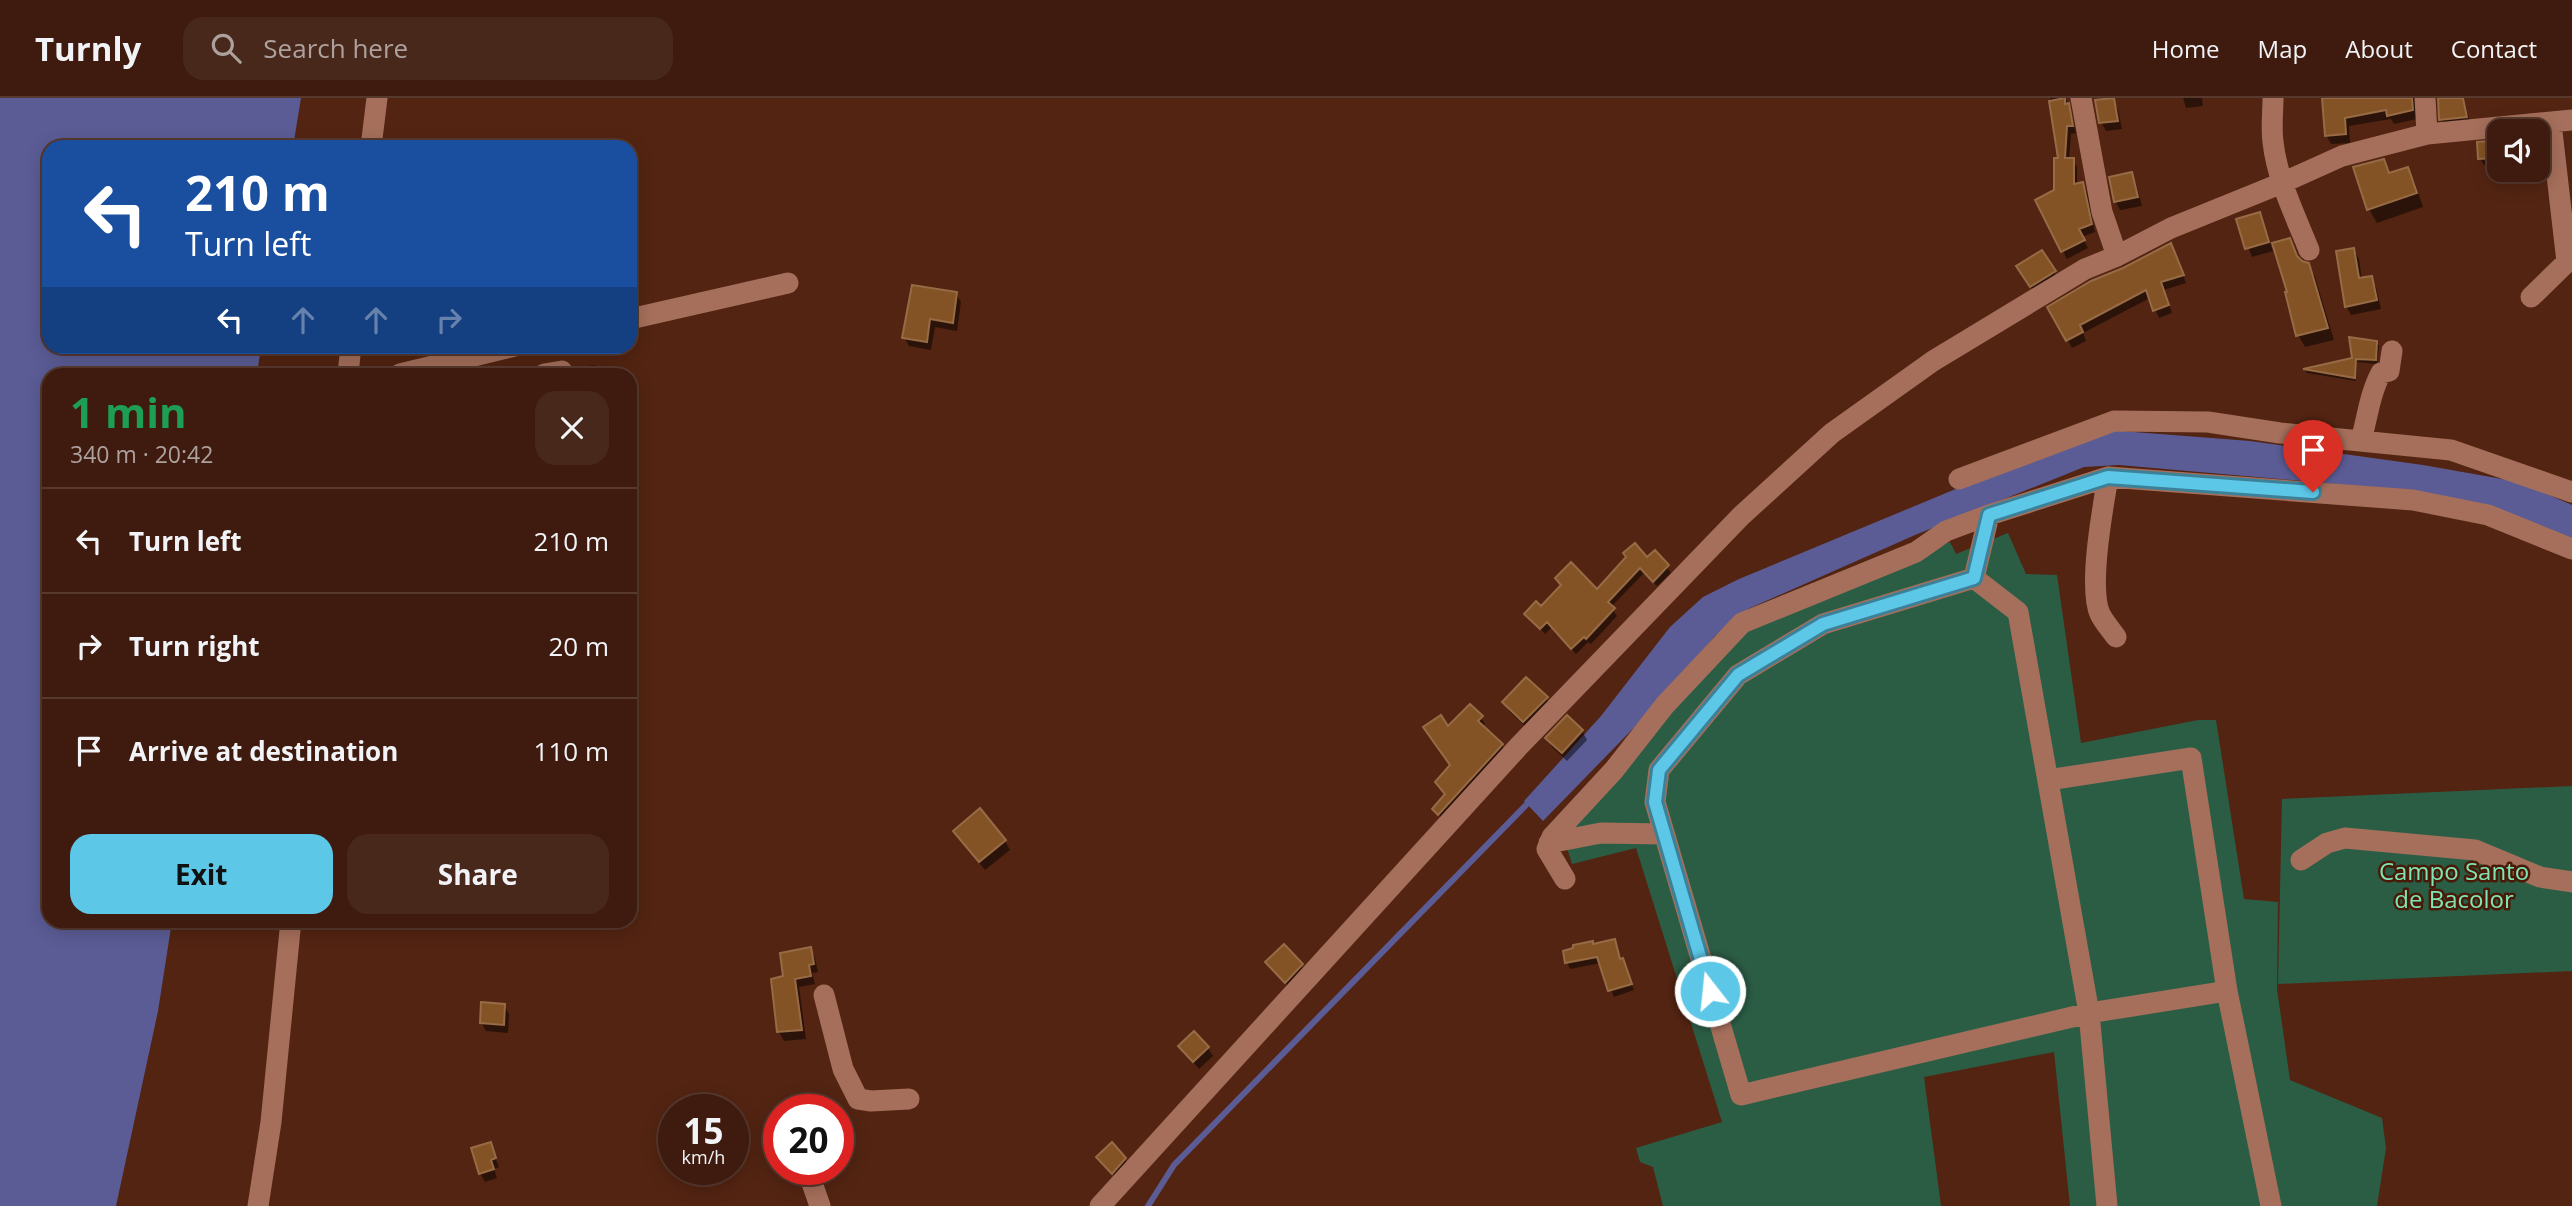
<!DOCTYPE html>
<html lang="en">
<head>
<meta charset="utf-8">
<style>
  :root { --surface:#3e1b0e; --page:#49281c; --text:#f1f3f6; --muted:#ada19e; --line:#57392e; --accent:#5dc7e8 }
  body { margin:0; font-family:"Open Sans",sans-serif; background:var(--page); color:var(--text); height:100vh; display:flex; flex-direction:column; font-size:26px; white-space:nowrap }
  * { box-sizing:border-box; margin:0 }
  p { font-size:23px; color:var(--muted) }
  .icon { flex:none; width:38px; height:38px; fill:none; stroke:currentColor; stroke-width:2; stroke-linecap:round; stroke-linejoin:round }
  .map { position:relative; flex:1; overflow:hidden }
  .sheet { position:absolute; left:42px; top:270px; width:595px; height:560px; display:flex; flex-direction:column; background:var(--surface); border-radius:21px; box-shadow:0 4px 18px #0003,0 0 0 2px var(--line) }
  .sheet>* { flex:none }
  .top-card { position:absolute; left:42px; top:42px; width:595px; height:214px; border-radius:21px; box-shadow:0 4px 18px #0003,0 0 0 2px var(--line); background:#1a4fa0; color:#fff; overflow:hidden }
  .tools { position:absolute; left:2487px; top:21px; display:grid; gap:14px }
  .tools a { display:grid; place-items:center; width:63px; height:63px; border-radius:14px; background:var(--surface); box-shadow:0 4px 18px #0003,0 0 0 2px var(--line); font-size:35px }
  .speed { position:absolute; left:658px; top:996px; display:flex; gap:14px; font-size:35px; font-weight:700; text-align:center }
  .speed>* { display:grid; place-content:center; width:91px; height:91px; border-radius:50%; background:var(--surface); box-shadow:0 4px 18px #0003,0 0 0 2px var(--line); line-height:1 }
  .speed small { font-size:18px; font-weight:400 }
  .speed .limit { border:10px solid #d22; background:#fff; color:#111 }
  .pin { position:absolute; display:grid; place-items:center; width:60px; height:60px; color:#fff; margin:-72px -30px; border-radius:50% 50% 50% 0; rotate:-45deg; box-shadow:0 0 7px #0007 }
  .pin .icon { rotate:45deg }
  .me { position:absolute; width:77px; margin:-38px; rotate:344deg; stroke-linejoin:round; filter:drop-shadow(0 0 5px #0008) }
  .turn { display:flex; align-items:center; gap:24px; height:147px; padding:0 28px; font-size:32px }
  .turn .icon { width:91px; height:91px; stroke-width:2.5 }
  .turn b { display:block; font-size:49px; line-height:60px }
  .lanes { display:flex; align-items:center; height:66px; padding:0 28px; background:#0003; justify-content:center; gap:35px; direction:ltr }
  .lanes .off { opacity:.35 }
  .round { display:grid; place-items:center; flex:none; width:74px; height:74px; border-radius:21px; background:var(--page) }
  .overview { display:flex; align-items:center; justify-content:space-between; height:119px; padding:0 28px }
  h1 { font-size:42px; font-weight:700; line-height:52px; color:#1e9e55 }
  .cta { display:flex; gap:14px; margin-top:auto; padding:14px 28px }
  .cta a { flex:1; height:80px; border-radius:21px; background:var(--accent); color:#111; font-size:28px; font-weight:700; line-height:80px; text-align:center }
  .cta a+a { background:var(--page); color:var(--text) }
  ul { padding:0; list-style:none }
  li { display:flex; align-items:center; gap:21px; height:105px; padding:0 28px; border-top:2px solid var(--line) }
  li div { flex:1 }
  li b { display:block; font-size:26px }
  li em { font-style:normal }
  header { display:flex; align-items:center; gap:42px; box-sizing:border-box; height:98px; padding:0 35px; background:var(--surface); border-bottom:2px solid var(--line) }
  header strong { font-size:33px }
  nav { display:flex; gap:38px; margin-inline-start:auto; font-size:24px }
  .search { width:490px; height:63px; background:var(--page); display:flex; align-items:center; gap:18px; box-sizing:border-box; padding:0 24px; border-radius:21px; color:var(--muted); font-size:26px }
  .map>svg:first-child { display:block }
  .green { fill:#2b5d45 }
  .water { fill:#5b5c95 }
  .shadow { fill:#0007 }
  .lines { fill:none; stroke-linecap:round; stroke-linejoin:round }
  .stream { stroke:#5b5c95; stroke-width:6 }
  .building { fill:#845325; stroke:#966b45; stroke-width:2 }
  .minor { stroke:#a56f5b; stroke-width:21 }
  .route-casing { stroke:#3c8197; stroke-width:18 }
  .route { stroke:#5dc7e8; stroke-width:12 }
  .labels { text-anchor:middle; dominant-baseline:central; stroke-width:5; stroke-linejoin:round; paint-order:stroke }
  .park-label { font-size:24px; fill:#7fe5b4; stroke:#481a07 }
</style>
</head>
<body>
<header>
<strong>Turnly</strong>
<div class="search"><svg class="icon" aria-label="search" viewBox="0 0 24 24"><circle cx="10" cy="10" r="6"/><path d="M15 15l6 6"/></svg>Search here</div>
<nav><a>Home</a><a>Map</a><a>About</a><a>Contact</a></nav>
</header>
<div class="map">
<svg width="2572" height="1108" viewBox="0 0 2572 1108">
  <rect width="100%" height="100%" fill="#532412"/>
  <path class="green" d="M2008,435L2026,476L2057,477L2081,645L2198,622H2216L2244,801L2278,804L2277,891L2290,982L2382,1020L2386,1050L2377,1108H2070L2054,954L1924,979L1941,1108H1663L1653,1069L1640,1064L1636,1050L1722,1024L1636,750L1572,766L1563,737L1654,631L1754,526L1950,444L1956,456Z
    M2572,688V873L2278,886L2282,701Z"/>
  <path class="water" d="M0,0H301L293,49H49V248L261,249L257,276H49V822L172,823L158,913L116,1108H0Z
    M2108,332L2250,343L2423,367L2519,384L2572,407V444L2423,399L2336,386L2119,367L2084,369L1915,437L1748,511L1715,538L1655,608L1543,723L1524,703L1601,618L1670,529L1703,499L1739,481L1987,378Z"/>
  <path class="shadow" d="M2050,0H2066L2076,35L2071,36L2069,62H2073L2077,69V87L2082,86L2087,94L2095,134L2082,139L2088,150L2067,161L2037,102L2055,93L2060,61Z
    M2183,0H2202L2203,8L2186,10Z
    M2324,0H2415L2417,21L2394,26L2391,21L2349,28L2350,45L2331,46L2326,37Z
    M2440,0H2464L2471,28L2446,30L2441,21Z
    M2113,2L2118,11L2122,31L2106,33L2101,24Z
    M2499,44V67H2484L2480,60Z
    M2384,63L2391,76L2407,71L2415,85L2423,109L2377,125L2369,111Z
    M2131,76L2136,85L2142,108L2120,112L2115,103Z
    M2259,116L2273,153L2252,159L2238,122Z
    M2289,142L2300,163L2308,166L2315,179L2334,242L2305,249L2298,237Z
    M2354,152L2359,161L2362,182L2371,180L2376,189L2381,211L2351,217L2346,208Z
    M2042,155L2060,183L2036,197L2023,177Z
    M2175,155L2186,185L2164,192L2172,215L2159,220L2150,200L2083,235L2086,243L2072,250L2050,210Z
    M956,196L961,204L957,233L935,229L931,252L909,248L904,239Z
    M2376,244L2379,248L2377,266L2357,264L2356,283L2307,275L2305,272L2354,261Z
    M595,267L600,276H582L581,269Z
    M630,398L637,434L630,435Z
    M1655,455L1671,475L1657,488L1644,475L1611,509L1617,518L1591,546L1588,544L1576,556L1552,529L1545,536L1526,516L1541,510L1562,488L1557,480L1597,493L1647,462Z
    M1546,600L1551,609L1529,632L1509,613L1504,605Z
    M1481,620L1485,626L1482,629L1502,647L1505,653L1443,722L1434,711L1446,697L1437,684L1451,668L1448,631Z
    M1582,633L1587,642L1567,663L1552,649L1547,640Z
    M960,742L1005,743L1010,752L985,772Z
    M1614,843L1634,892L1614,899L1601,865L1570,871L1567,864L1594,847Z
    M810,851L815,860L818,874L812,875L815,886L799,889L806,941L784,943L779,934L773,882L784,880Z
    M1268,864L1301,867L1306,876L1291,892Z
    M504,907L509,916L508,935L486,933L481,924Z
    M1180,949L1208,950L1213,958L1199,971Z
    M490,1046L499,1069L494,1071L497,1080L485,1084L480,1075Z
    M1099,1059L1125,1061L1130,1070L1118,1083Z"/>
  <g class="lines">
    <path class="stream" d="M1148,1108L1174,1067L1532,701"/>
  </g>
  <path class="building" d="M2065,0V6L2069,5L2073,28H2067L2065,60H2074V86L2083,84L2092,126L2079,131L2085,142L2061,154L2035,102L2054,92V60H2058L2049,3Z
    M2114,0L2118,23L2099,25L2095,2Z
    M2322,0H2412L2413,12L2387,18L2386,12L2345,20L2346,36L2325,38Z
    M2438,0H2463L2467,19L2439,22Z
    M2499,42V60L2478,61L2477,44Z
    M2384,61L2389,75L2408,69L2417,95L2367,112L2353,69Z
    M2132,74L2138,99L2114,104L2109,79Z
    M2260,114L2269,144L2245,151L2236,121Z
    M2290,140L2297,158L2302,163L2309,165L2328,230L2296,238L2285,194H2287L2272,145Z
    M2171,145L2184,177L2161,184L2169,207L2153,213L2146,192L2080,227L2083,234L2066,243L2047,209L2091,183L2123,170Z
    M2354,150L2359,180L2372,178L2377,202L2345,209L2336,153Z
    M2042,152L2056,173L2030,189L2016,168Z
    M912,187L957,194L953,225L930,221L927,244L902,240Z
    M2349,239L2377,243L2376,262L2356,261L2355,280L2303,271L2352,260Z
    M1635,445L1647,459L1655,452L1669,467L1653,484L1640,470L1608,504L1615,510L1586,541L1584,539L1571,551L1547,524L1540,531L1524,516L1536,503L1541,508L1561,487L1555,480L1571,464L1597,491L1626,459L1623,455Z
    M1526,579L1548,599L1523,624L1502,604Z
    M1470,606L1483,618L1478,623L1503,646L1438,717L1432,711L1445,696L1435,684L1450,667L1423,629L1441,617L1448,628Z
    M1567,617L1583,632L1562,655L1545,640Z
    M980,710L1006,742L979,764L953,733Z
    M1615,841L1620,861L1623,860L1632,886L1608,893L1597,859L1565,865L1563,853L1573,850V847L1593,843V846Z
    M1284,846L1303,866L1285,885L1265,864Z
    M811,849L814,866L809,867L811,878L795,881L802,932L777,934L771,881L783,878L780,855Z
    M481,904L505,906L504,927L480,925Z
    M1194,933L1209,949L1193,964L1178,948Z
    M491,1044L496,1060L491,1062L494,1071L479,1076L471,1050Z
    M1112,1044L1126,1060L1112,1076L1096,1059Z"/>
  <g class="lines">
    <path class="minor" d="M2081,0L2102,114L2117,158
      M2273,0C2273,14 2271,29 2273,44C2277,81 2295,117 2309,152
      M2425,0L2427,36
      M371,49L377,0
      M2531,199L2567,164L2551,25
      M630,221L788,185
      M348,276L351,248
      M400,276L515,248
      M544,276L562,273
      M2361,343C2367,321 2370,295 2381,275L2389,273L2392,253
      M2108,379C2103,409 2088,489 2100,516C2104,524 2111,532 2116,539
      M1959,381L2114,323L2208,324L2280,335L2451,352L2572,394
      M1974,480L1823,526L1738,577L1659,672L1655,704L1741,997L2089,915L2227,893
      M1974,480L2018,514L2089,915L2107,1108
      M1974,480L1989,417
      M2048,682L2191,660L2227,893L2271,1108
      M1549,745L1601,735L1664,736
      M2301,762L2327,745L2345,740L2475,752L2540,779L2572,784
      M1565,781L1547,751L1552,739L1614,672L1665,607L1742,525L1916,454L1946,433L1989,417L2108,379L2413,402L2488,417L2572,451
      M824,897L843,971L858,1001L871,1003L909,1001
      M811,1082L820,1108
      M258,1108L271,1024L291,822
      M1100,1108L1519,648L1741,418L1832,335L1933,263L2085,171L2117,158L2171,130L2282,85L2342,58L2427,36L2572,22"/>
  </g>
  <g class="lines">
    <defs>
      <path id="route" d="M1710,893L1655,704L1659,672L1738,577L1823,526L1974,480L1989,417L2108,379L2313,394"/>
    </defs>
    <use href="#route" class="route-casing"/>
    <use href="#route" class="route"/>
  </g>
  <g class="labels">
    <g class="park-label">
      <text x="2454" y="772">Campo Santo<tspan x="2454" dy="28">de Bacolor</tspan></text>
    </g>
  </g>
</svg>
<div class="tools">
<a><svg class="icon" aria-label="sound" viewBox="0 0 24 24"><path d="M4 9h4l5-4v14l-5-4H4zM17 9q2 3 0 6"/></svg></a>
</div>
<div class="speed"><div>15<small>km/h</small></div><div class="limit">20</div></div>
<div class="pin" style="left:2313px;top:394px;background:#d93025"><svg class="icon" aria-label="arrive" viewBox="0 0 24 24"><path d="M6 21V4h12l-3 4 3 4H6"/></svg></div>
<svg class="me" style="left:1710px;top:893px" viewBox="-20 -20 40 40"><circle r="17" fill="#5dc7e8" stroke="#fff" stroke-width="3"/><path d="M0-11L8 9 0 5-8 9z" fill="#fff"/></svg>
<div class="top-card">
<div class="turn"><svg class="icon" aria-label="left" viewBox="0 0 24 24"><path d="M17 20v-9H6M10 6l-5 5 5 5"/></svg><div><b>210 m</b>Turn left</div></div>
<div class="lanes"><svg class="icon" aria-label="left" viewBox="0 0 24 24"><path d="M17 20v-9H6M10 6l-5 5 5 5"/></svg><svg class="icon off" aria-label="ahead" viewBox="0 0 24 24"><path d="M12 20V5M6 11l6-6 6 6"/></svg><svg class="icon off" aria-label="ahead" viewBox="0 0 24 24"><path d="M12 20V5M6 11l6-6 6 6"/></svg><svg class="icon off" aria-label="right" viewBox="0 0 24 24"><path d="M7 20v-9h11M14 6l5 5-5 5"/></svg></div>
</div>
<section class="sheet">
<div class="overview"><div><h1>1 min</h1><p>340 m · 20:42</p></div><a class="round"><svg class="icon" aria-label="close" viewBox="0 0 24 24"><path d="M6 6l12 12M18 6L6 18"/></svg></a></div>
<ul>
<li><svg class="icon" aria-label="left" viewBox="0 0 24 24"><path d="M17 20v-9H6M10 6l-5 5 5 5"/></svg><div><b>Turn left</b></div><em>210 m</em></li>
<li><svg class="icon" aria-label="right" viewBox="0 0 24 24"><path d="M7 20v-9h11M14 6l5 5-5 5"/></svg><div><b>Turn right</b></div><em>20 m</em></li>
<li><svg class="icon" aria-label="arrive" viewBox="0 0 24 24"><path d="M6 21V4h12l-3 4 3 4H6"/></svg><div><b>Arrive at destination</b></div><em>110 m</em></li>
</ul>
<div class="cta"><a>Exit</a><a>Share</a></div>
</section>
</div>
</body>
</html>
